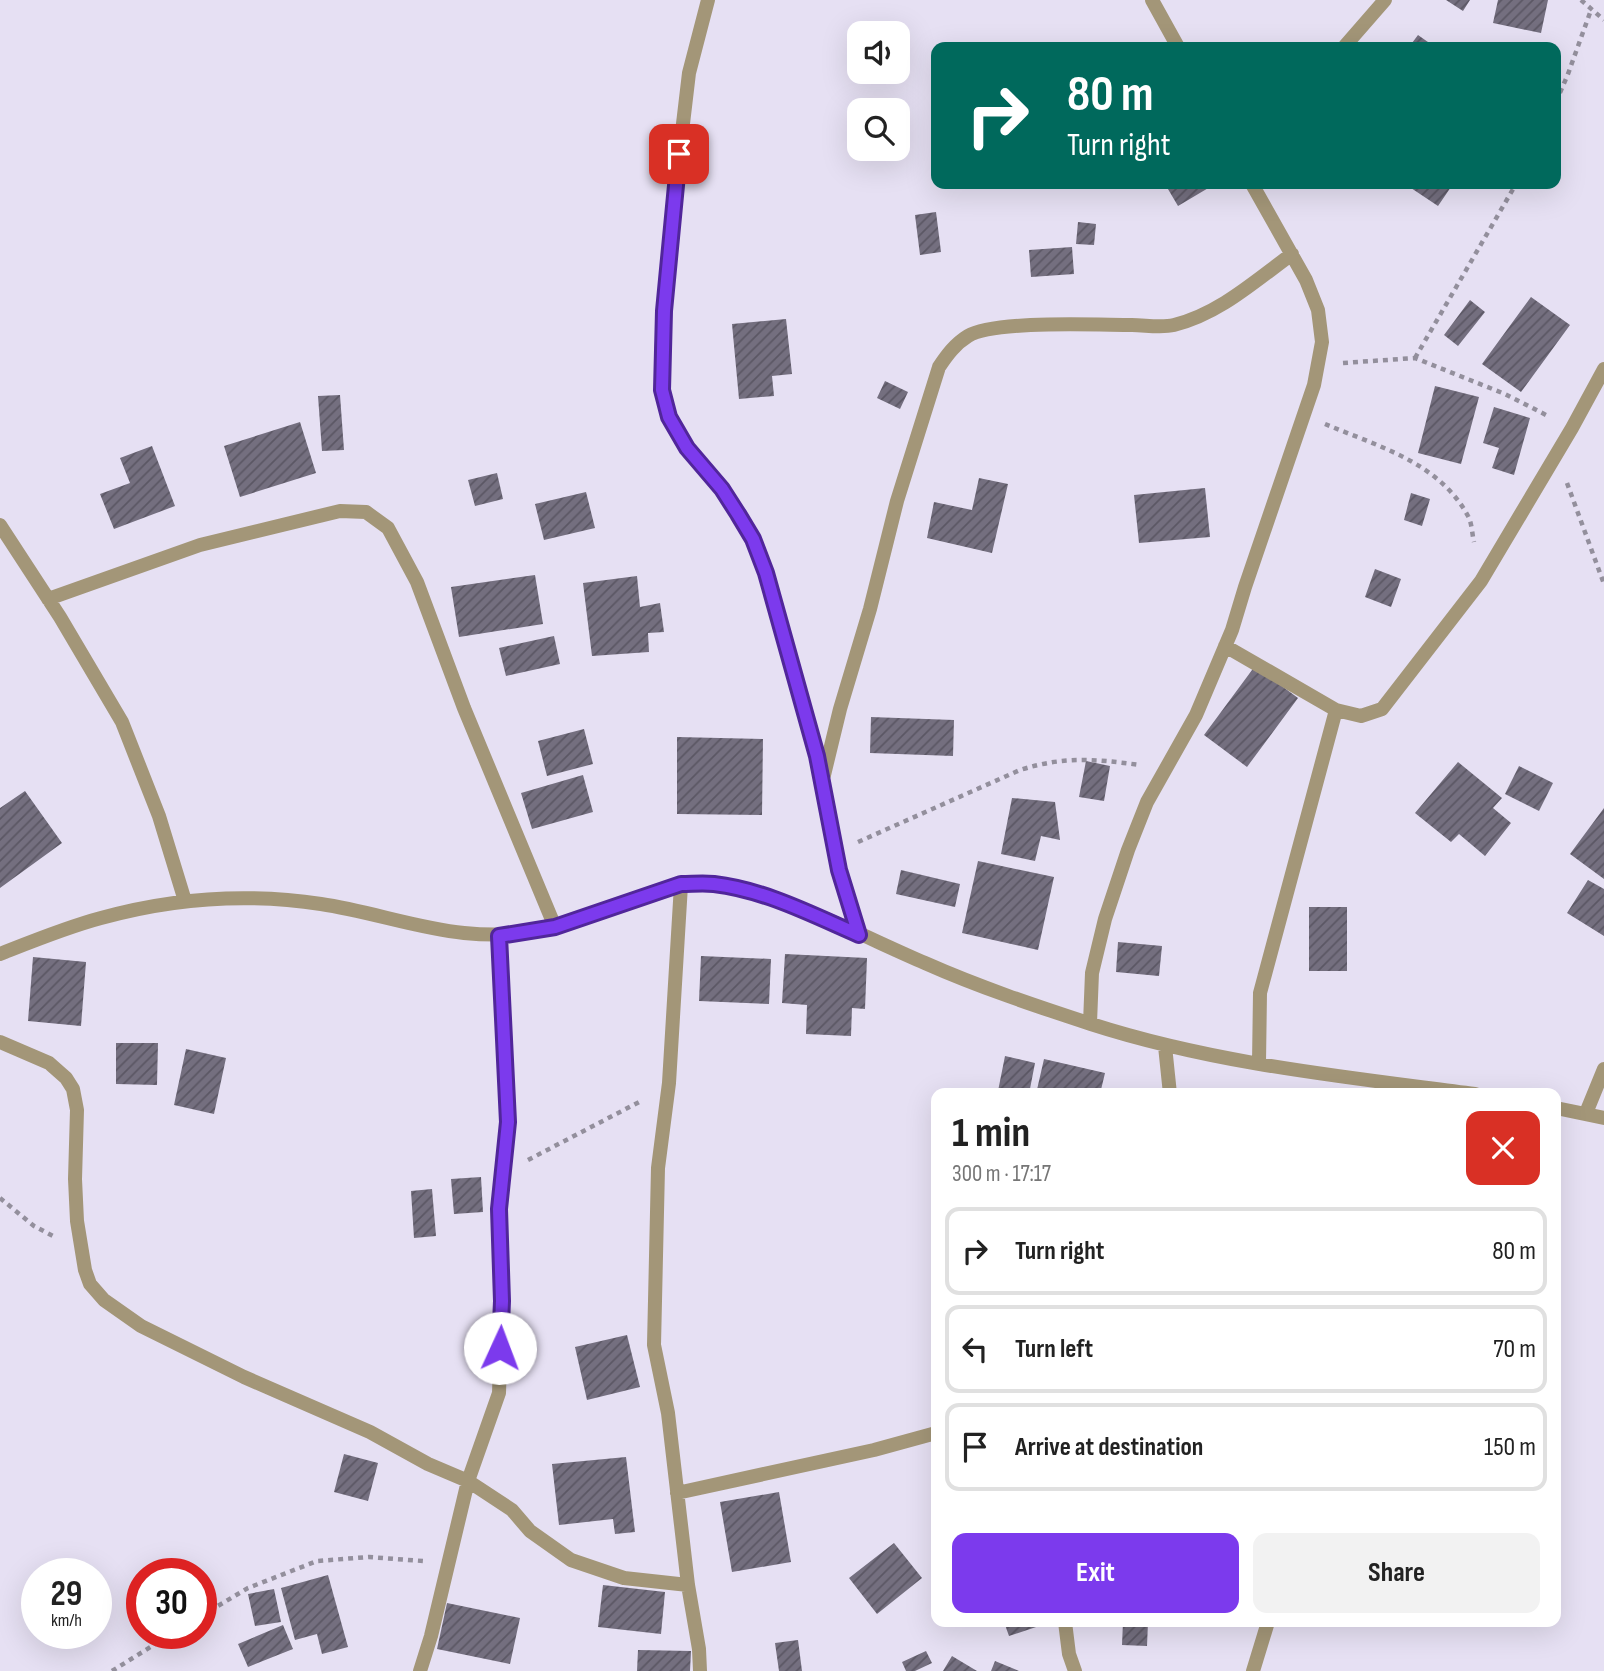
<!DOCTYPE html>
<html lang="en">
<head>
<meta charset="utf-8">
<style>
  :root { --surface:#fff; --page:#f2f2f2; --text:#222; --muted:#767676; --line:#e0e0e0; --accent:#7c3aed }
  body { margin:0; font-family:"Sofia Sans Condensed",sans-serif; background:var(--page); color:var(--text); height:100vh; display:flex; flex-direction:column; font-size:26px; white-space:nowrap }
  * { box-sizing:border-box; margin:0 }
  p { font-size:23px; color:var(--muted) }
  .icon { flex:none; width:38px; height:38px; fill:none; stroke:currentColor; stroke-width:2; stroke-linecap:round; stroke-linejoin:round }
  .map { position:relative; flex:1; overflow:hidden }
  .panel { position:absolute; left:931px; top:1088px; width:630px; height:539px; display:flex; flex-direction:column; background:var(--surface); border-radius:14px; box-shadow:0 7px 28px #0002 }
  .panel>* { flex:none }
  .guide { position:absolute; left:931px; top:42px; width:630px; height:147px; border-radius:14px; box-shadow:0 7px 28px #0002; background:#00695c; color:#fff; overflow:hidden }
  .buttons { position:absolute; left:847px; top:21px; display:grid; gap:14px }
  .buttons a { display:grid; place-items:center; width:63px; height:63px; border-radius:14px; background:var(--surface); box-shadow:0 7px 28px #0002; font-size:35px }
  .speed { position:absolute; left:21px; top:1558px; display:flex; gap:14px; font-size:35px; font-weight:700; text-align:center }
  .speed>* { display:grid; place-content:center; width:91px; height:91px; border-radius:50%; background:var(--surface); box-shadow:0 7px 28px #0002; line-height:1 }
  .speed small { font-size:18px; font-weight:400 }
  .speed .limit { border:10px solid #d22; background:#fff; color:#111 }
  .pin { position:absolute; display:grid; place-items:center; width:60px; height:60px; color:#fff; margin:-30px; border-radius:14px; box-shadow:0 4px 10px #0006 }
  .me { position:absolute; width:77px; margin:-38px; rotate:2deg; stroke-linejoin:round; filter:drop-shadow(0 0 5px #0008) }
  .turn { display:flex; align-items:center; gap:24px; height:147px; padding:0 21px; font-size:32px }
  .turn .icon { width:91px; height:91px; stroke-width:2.5 }
  .turn b { display:block; font-size:49px; line-height:60px }
  .round { display:grid; place-items:center; flex:none; width:74px; height:74px; border-radius:14px; background:var(--page) }
  .overview { display:flex; align-items:center; justify-content:space-between; height:119px; padding:0 21px }
  h1 { font-size:42px; font-weight:700; line-height:52px }
  .action { display:flex; gap:14px; margin-top:auto; padding:14px 21px }
  .action a { flex:1; height:80px; border-radius:14px; background:var(--accent); color:#fff; font-size:28px; font-weight:700; line-height:80px; text-align:center }
  .action a+a { background:var(--page); color:var(--text) }
  ul { padding:0; list-style:none }
  li { display:flex; align-items:center; gap:21px; height:88px; margin:0 14px 10px; padding:0 7px; border:4px solid var(--line); border-radius:14px }
  li div { flex:1 }
  li b { display:block; font-size:26px }
  li em { font-style:normal }
  .map>svg:first-child { display:block }
  .building { fill:url(#building-hatch) }
  .lines { fill:none; stroke-linecap:round; stroke-linejoin:round }
  .path { stroke:#938f9c; stroke-width:4.5; stroke-dasharray:5 5; stroke-linecap:butt }
  .street { stroke:#a39678; stroke-width:14 }
  .route-casing { stroke:#51269a; stroke-width:18 }
  .route { stroke:#7c3aed; stroke-width:12 }
</style>
</head>
<body>
<div class="map">
<svg width="1604" height="1671" viewBox="0 0 1604 1671">
  <defs>
    <pattern id="building-hatch" width="6" height="6" patternUnits="userSpaceOnUse" patternTransform="scale(1.75)"><rect width="6" height="6" fill="#746f7f"/><path d="M-1 1l2-2M0 6l6-6M5 7l2-2" fill="none" stroke="#5b5764"/></pattern>
  </defs>
  <rect width="100%" height="100%" fill="#e6e0f3"/>
  <path class="building" d="M1446,0H1470L1463,11Z
    M1498,0H1548L1541,33L1493,23Z
    M1418,35L1435,47H1409Z
    M1165,184H1215L1178,206Z
    M1405,184H1453L1438,206Z
    M936,212L941,252L920,255L915,215Z
    M1078,222L1096,224L1094,245L1076,244Z
    M1072,247L1074,274L1031,277L1029,250Z
    M1531,297L1570,325L1521,392L1482,364Z
    M1470,300L1485,312L1458,346L1444,335Z
    M786,319L792,374L772,376L774,396L739,399L732,324Z
    M885,381L908,392L900,409L877,398Z
    M1435,386L1479,397L1461,464L1418,453Z
    M340,395L344,450L322,451L318,396Z
    M1494,407L1530,418L1514,475L1492,468L1499,448L1483,443Z
    M300,422L316,473L240,497L224,446Z
    M152,446L175,506L114,529L100,494L130,483L120,458Z
    M497,473L503,499L475,506L468,480Z
    M979,478L1008,484L992,553L927,538L934,502L972,510Z
    M1205,488L1210,537L1139,543L1134,495Z
    M586,492L595,528L544,540L535,504Z
    M1411,493L1430,499L1422,526L1404,520Z
    M1375,569L1401,579L1391,607L1365,597Z
    M535,575L543,624L459,637L451,587Z
    M637,576L640,607L660,603L664,632L648,633L649,652L592,656L583,583Z
    M554,636L560,664L506,676L499,648Z
    M1255,666L1298,698L1247,767L1204,735Z
    M871,717L954,720L953,756L870,753Z
    M584,729L593,764L547,776L538,741Z
    M677,737L763,739L762,815L677,814Z
    M1086,761L1110,766L1104,801L1079,797Z
    M1458,762L1502,798L1493,808L1511,823L1485,856L1459,834L1451,842L1415,813Z
    M1519,766L1553,783L1539,811L1505,794Z
    M583,775L593,812L532,829L521,793Z
    M25,791L62,843L0,888V808Z
    M1012,798L1055,802L1060,840L1041,836L1035,861L1001,854Z
    M1604,808V879L1570,854Z
    M978,861L1054,877L1038,950L962,933Z
    M901,870L960,884L955,907L896,894Z
    M1588,880L1604,889V936L1567,913Z
    M1309,907H1347V971H1309Z
    M1118,942L1162,946L1159,976L1116,972Z
    M785,954L867,958L865,1009L852,1008L851,1036L806,1034L807,1005L782,1003Z
    M701,956L771,959L769,1004L699,1001Z
    M33,957L86,962L81,1026L28,1021Z
    M116,1043H158L157,1085L116,1084Z
    M186,1049L226,1058L214,1114L174,1105Z
    M1005,1056L1035,1063L1029,1094H1010L998,1091Z
    M1044,1059L1105,1073L1100,1094H1036Z
    M481,1177L483,1212L454,1214L451,1179Z
    M432,1189L436,1236L414,1238L411,1191Z
    M627,1335L640,1387L587,1400L575,1347Z
    M344,1454L378,1463L368,1501L334,1492Z
    M626,1457L635,1532L615,1534L613,1519L559,1525L552,1464Z
    M779,1492L791,1562L732,1572L720,1502Z
    M894,1543L922,1578L877,1614L849,1578Z
    M328,1575L348,1647L322,1654L317,1634L295,1640L281,1588Z
    M603,1585L665,1592L661,1634L598,1627Z
    M274,1589L281,1622L255,1626L248,1594Z
    M447,1603L520,1618L510,1664L437,1649Z
    M1004,1622H1048V1623L1009,1636Z
    M1123,1622H1148L1147,1646L1122,1645Z
    M283,1625L293,1649L248,1667L238,1644Z
    M798,1640L802,1671H779L775,1643Z
    M638,1650L691,1651L690,1671H637Z
    M926,1651L932,1663L915,1671H906L902,1662Z
    M952,1656L977,1671H943Z
    M995,1661L1019,1671H991Z"/>
  <g class="lines">
    <path class="path" d="M1581,0L1604,20
      M1556,102L1568,74L1591,10
      M1415,358L1516,184
      M1343,363L1415,358L1505,394L1550,417
      M1325,424C1377,446 1439,462 1468,516C1472,523 1472,534 1474,542
      M1567,483L1604,584
      M858,842L1020,770C1064,756 1095,759 1140,765
      M528,1160L641,1101
      M0,1198L34,1226L53,1236
      M201,1616L248,1588L317,1561L369,1557L423,1561
      M112,1671L173,1633"/>
    <path class="street" d="M708,0L689,73L673,208L661,354L662,390L669,417L687,448L722,489L738,514L753,539L766,573L817,756L839,870L859,935
      M1152,0L1178,47
      M1344,47L1385,0
      M0,525L60,617L122,722L159,816L185,901
      M48,599L200,545L340,511L366,512L388,528L417,582L464,708L555,927
      M1225,646L1336,710L1361,716L1382,709L1481,581L1572,428L1604,369
      M824,775L840,709L870,609L897,501L939,367C947,355 955,344 968,336C994,320 1097,325 1132,325C1145,325 1161,328 1174,325C1219,314 1255,281 1292,254
      M681,885L669,1083L658,1168L654,1345L668,1413L688,1585L699,1649L700,1671
      M0,954C33,941 67,927 101,918C173,898 248,893 321,904C369,911 416,928 464,933C495,936 526,935 556,927C605,914 667,877 717,885C788,896 860,935 925,963C979,987 1036,1006 1091,1024C1215,1064 1346,1077 1475,1094
      M1090,1023L1092,973L1105,919L1128,850L1147,802L1196,715L1232,630L1245,587L1314,385L1322,342L1318,310L1306,280L1252,184
      M0,1042L49,1063L66,1078L73,1089L77,1110L75,1179L77,1221L85,1270L90,1284L104,1300L141,1326L244,1377L370,1432L428,1464L468,1481L512,1510L530,1531L571,1560L624,1578L688,1585
      M1165,1046L1170,1094
      M1259,1063L1260,993L1336,710
      M1556,1108L1604,1118
      M1586,1113L1604,1069
      M677,1493L874,1450L936,1433
      M1065,1622L1069,1654L1075,1671
      M420,1671L431,1636L468,1481L499,1393L502,1302L499,1209L508,1122L499,936
      M1253,1671L1268,1622"/>
  </g>
  <g class="lines">
    <defs>
      <path id="route" d="M500,1348L502,1301L499,1209L508,1122L499,936L555,927L681,884C692,884 703,883 714,884C765,890 813,915 859,935L839,870L817,756L766,573L753,539L738,514L722,489L687,448L669,417L662,390L664,311L679,154"/>
    </defs>
    <use href="#route" class="route-casing"/>
    <use href="#route" class="route"/>
  </g>
</svg>
<div class="buttons">
<a><svg class="icon" aria-label="sound" viewBox="0 0 24 24"><path d="M4 9h4l5-4v14l-5-4H4zM17 9q2 3 0 6"/></svg></a>
<a><svg class="icon" aria-label="search" viewBox="0 0 24 24"><circle cx="10" cy="10" r="6"/><path d="M15 15l6 6"/></svg></a>
</div>
<div class="speed"><div>29<small>km/h</small></div><div class="limit">30</div></div>
<div class="pin" style="left:679px;top:154px;background:#d93025"><svg class="icon" aria-label="arrive" viewBox="0 0 24 24"><path d="M6 21V4h12l-3 4 3 4H6"/></svg></div>
<svg class="me" style="left:500px;top:1348px" viewBox="-20 -20 40 40"><circle r="19" fill="#fff"/><path d="M0-13L10 11 0 6-10 11z" fill="#7c3aed"/></svg>
<div class="guide">
<div class="turn"><svg class="icon" aria-label="right" viewBox="0 0 24 24"><path d="M7 20v-9h11M14 6l5 5-5 5"/></svg><div><b>80 m</b>Turn right</div></div>
</div>
<section class="panel">
<div class="overview"><div><h1>1 min</h1><p>300 m · 17:17</p></div><a class="round" style="background:#d93025;color:#fff"><svg class="icon" aria-label="close" viewBox="0 0 24 24"><path d="M6 6l12 12M18 6L6 18"/></svg></a></div>
<ul>
<li><svg class="icon" aria-label="right" viewBox="0 0 24 24"><path d="M7 20v-9h11M14 6l5 5-5 5"/></svg><div><b>Turn right</b></div><em>80 m</em></li>
<li><svg class="icon" aria-label="left" viewBox="0 0 24 24"><path d="M17 20v-9H6M10 6l-5 5 5 5"/></svg><div><b>Turn left</b></div><em>70 m</em></li>
<li><svg class="icon" aria-label="arrive" viewBox="0 0 24 24"><path d="M6 21V4h12l-3 4 3 4H6"/></svg><div><b>Arrive at destination</b></div><em>150 m</em></li>
</ul>
<div class="action"><a>Exit</a><a>Share</a></div>
</section>
</div>
</body>
</html>
